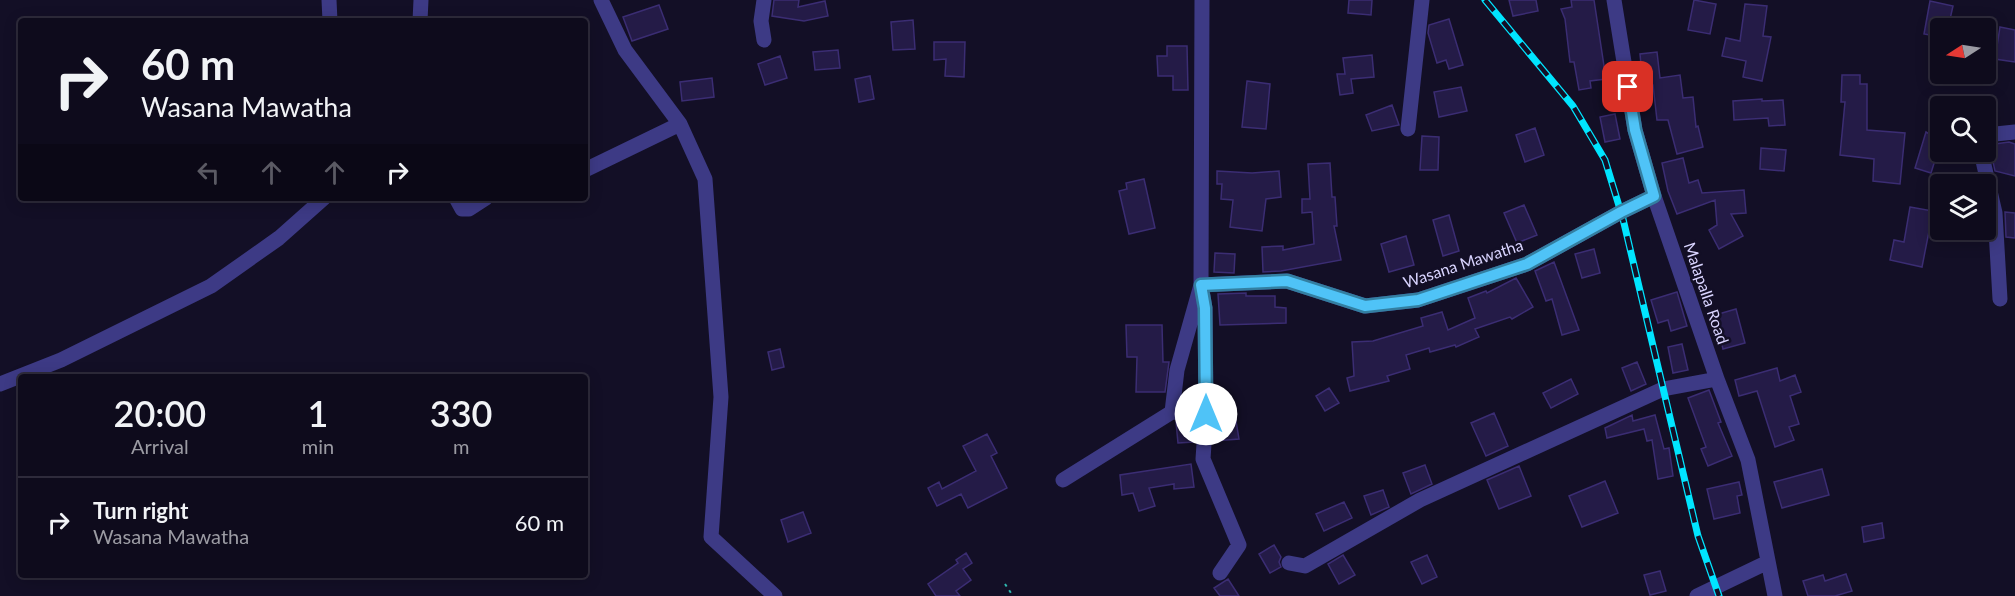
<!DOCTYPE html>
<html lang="en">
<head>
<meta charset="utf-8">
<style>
  :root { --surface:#0e0b1c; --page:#1c1929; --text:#f1f3f6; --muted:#9b9ba3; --line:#2e2b3b }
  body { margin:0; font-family:Lato,sans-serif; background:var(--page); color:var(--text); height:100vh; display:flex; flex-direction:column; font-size:22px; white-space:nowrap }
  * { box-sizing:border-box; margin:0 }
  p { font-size:20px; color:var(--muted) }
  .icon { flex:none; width:33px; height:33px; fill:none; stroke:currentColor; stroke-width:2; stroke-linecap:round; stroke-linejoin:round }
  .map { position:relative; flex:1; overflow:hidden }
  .details { position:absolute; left:18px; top:374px; width:570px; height:204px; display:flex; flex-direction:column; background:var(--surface); border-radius:6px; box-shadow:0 3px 15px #0003,0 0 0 2px var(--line) }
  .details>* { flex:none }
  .guide { position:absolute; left:18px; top:18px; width:570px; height:183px; border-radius:6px; box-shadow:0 3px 15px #0003,0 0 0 2px var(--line); background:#0e0b1c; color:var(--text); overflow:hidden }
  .needle { width:39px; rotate:258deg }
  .tools { position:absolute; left:1930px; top:18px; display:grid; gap:12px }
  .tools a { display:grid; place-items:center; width:66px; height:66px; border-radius:6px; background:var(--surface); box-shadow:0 3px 15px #0003,0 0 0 2px var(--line); font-size:30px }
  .pin { position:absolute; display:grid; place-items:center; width:51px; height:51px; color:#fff; margin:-26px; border-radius:12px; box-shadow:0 3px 9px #0006 }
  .me { position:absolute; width:66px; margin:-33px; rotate:0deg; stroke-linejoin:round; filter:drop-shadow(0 0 4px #0008) }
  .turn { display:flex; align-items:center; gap:21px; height:126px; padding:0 24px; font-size:27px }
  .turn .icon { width:78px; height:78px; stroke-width:2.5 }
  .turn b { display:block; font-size:42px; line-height:51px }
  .lanes { display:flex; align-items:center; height:57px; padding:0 24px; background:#0003; justify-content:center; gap:30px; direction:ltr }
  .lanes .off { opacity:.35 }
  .eta { display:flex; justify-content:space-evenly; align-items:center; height:102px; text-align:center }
  .eta b { font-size:36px; font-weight:600; line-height:42px }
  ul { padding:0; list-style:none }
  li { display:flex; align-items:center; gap:18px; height:90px; padding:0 24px; border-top:2px solid var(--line) }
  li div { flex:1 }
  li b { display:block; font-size:22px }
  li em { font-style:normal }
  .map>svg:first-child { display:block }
  .building { fill:#241b47; stroke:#3b2d73; stroke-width:1.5 }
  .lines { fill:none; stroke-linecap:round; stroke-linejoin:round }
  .path { stroke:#2fb8b0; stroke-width:2; stroke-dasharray:3 4.5; stroke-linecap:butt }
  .minor { stroke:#3d3a85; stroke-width:15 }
  .rail-casing { stroke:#00e5ff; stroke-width:7 }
  .rail { stroke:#130f26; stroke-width:4.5; stroke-dasharray:14; stroke-linecap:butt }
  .route-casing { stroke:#337fa1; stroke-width:15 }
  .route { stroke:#4fc3f7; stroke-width:10 }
  .labels { text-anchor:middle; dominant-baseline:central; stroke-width:5; stroke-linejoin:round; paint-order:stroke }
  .street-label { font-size:16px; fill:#d9d4ff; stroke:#130f26 }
</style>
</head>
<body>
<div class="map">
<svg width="2015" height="596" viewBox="0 0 2015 596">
  <rect width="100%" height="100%" fill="#130f26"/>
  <path class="building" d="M774,0H799L798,7L825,1L828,16L804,21L772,16Z
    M1349,0H1372L1371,15L1348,13Z
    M1509,0H1536L1538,11L1513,16Z
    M1571,0H1594L1606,79L1590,81L1591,88L1579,90L1574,62H1570L1565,19L1561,9L1572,7Z
    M1694,0L1716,4L1710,34L1688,30Z
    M1930,1L1953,6L1948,28H1941V37L1924,34Z
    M1745,4L1767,6L1763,36L1771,37L1762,81L1743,77L1746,61L1722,56L1726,38L1740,41Z
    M659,5L668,29L632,41L623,17Z
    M1449,19L1463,65L1449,69L1446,60L1437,63L1428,33L1429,25Z
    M913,20L915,49L893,50L891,22Z
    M2000,27L2015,30V62L1995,59Z
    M934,42H965L964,77L945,76L946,59L934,60Z
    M1167,46H1187L1188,90H1173V76H1158L1157,56H1167Z
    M838,50L840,68L815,70L813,52Z
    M1657,52L1660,78L1680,75L1683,98L1693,97L1696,127L1698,126L1703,147L1677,154L1668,120H1657L1653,85L1643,86L1640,54Z
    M1372,55L1374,77L1351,79L1353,93L1340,95L1337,74H1345L1343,58Z
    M780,56L787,78L765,85L758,64Z
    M1842,75H1860V84H1867V130L1905,133L1900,184L1873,181L1874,159L1840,155L1845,102H1841Z
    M870,76L874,99L859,102L855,79Z
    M712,78L714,97L682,101L680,82Z
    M1247,81L1270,84L1266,129L1242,127Z
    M1461,87L1467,111L1439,117L1434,92Z
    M1762,99V101L1783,100L1785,125L1769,126L1768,118L1734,120L1733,101Z
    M1392,105L1399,125L1372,131L1366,115Z
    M1615,114L1620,139L1605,142L1600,117Z
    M1535,128L1544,155L1525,162L1516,135Z
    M1926,132L1941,141L1931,173L1915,168Z
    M1422,136L1439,137L1438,170H1420Z
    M2009,142L2015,144V176L1995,171L1992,157L1995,144Z
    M1761,148L1786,150L1784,171L1760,169Z
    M1683,158L1689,183L1698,180L1702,193L1744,190L1746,213L1731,214L1743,236L1719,249L1709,230L1717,225L1715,200L1677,214L1668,191L1662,163Z
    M1330,163L1332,197H1335L1337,226H1334L1341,260L1281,271L1263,272L1262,247L1283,246V250L1314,244L1312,212L1302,213V199H1310L1308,164Z
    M1217,171L1252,173L1279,171L1281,197L1266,199L1262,231L1230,227L1233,200L1221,199L1222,184H1217Z
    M1144,179L1155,228L1129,234L1119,191L1127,189L1126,183Z
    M1524,205L1537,235L1517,243L1504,213Z
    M1910,207L1933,211L1922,267L1890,260L1894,240L1904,242Z
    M2005,212L2015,213V238L2006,237Z
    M1449,215L1459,251L1443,256L1433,220Z
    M1406,236L1414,265L1389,272L1381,244Z
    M1594,249L1600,273L1582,278L1575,254Z
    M1215,253L1235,254L1234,273L1214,272Z
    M1554,262L1579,330L1562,335L1552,299L1546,301L1535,271Z
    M1516,278L1533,307L1512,319L1510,317L1475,329L1479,337L1456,347L1455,345L1430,352L1429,348L1406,355L1410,369L1387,376L1389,381L1350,391L1347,378L1354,376L1352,342L1373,341L1423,326L1421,318L1442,312L1448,330L1475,318L1468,298L1486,291L1487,293Z
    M1677,292L1687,326L1671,331L1668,320L1658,323L1651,300Z
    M1246,293V296H1275V307L1286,308V323L1220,325L1218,294Z
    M1736,309L1745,343L1723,349L1715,315Z
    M1126,325H1162L1163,362H1169L1165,392H1136L1137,357H1127Z
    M1682,344L1688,370L1673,373L1668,347Z
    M780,349L784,367L772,370L768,352Z
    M1637,362L1646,384L1631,391L1622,368Z
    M1777,368L1780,381L1795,375L1801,392L1790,396L1799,424L1789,427L1794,440L1775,447L1757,391L1739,396L1735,380Z
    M1571,379L1578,394L1551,408L1543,393Z
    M1329,388L1339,403L1325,411L1316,396Z
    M1709,390L1721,422L1718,423L1732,456L1708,466L1701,449L1706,447L1688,398Z
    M1494,413L1508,446L1486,456L1471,423Z
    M1235,415L1239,439L1214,441L1215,419Z
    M1632,415L1633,421L1655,415L1664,449L1669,448L1673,476L1658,479L1652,440L1647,441L1644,429L1607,438L1605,428Z
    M1176,422L1196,423L1194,442L1178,443Z
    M987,434L997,453L991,456L1007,488L968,508L961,494L937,506L928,488L939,482L942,489L976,471L963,446Z
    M1191,464L1194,487L1174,489V484L1149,488L1155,506L1139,511L1133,493L1122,495L1120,475Z
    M1425,465L1432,484L1411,494L1403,473Z
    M1519,466L1531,496L1499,509L1487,480Z
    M1822,469L1829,495L1782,508L1774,482Z
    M1605,481L1618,513L1582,527L1569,496Z
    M1739,482L1742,495L1737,496L1740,513L1714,519L1707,489Z
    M1383,490L1389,507L1371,515L1364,496Z
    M1344,502L1352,518L1324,531L1316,514Z
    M803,512L811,533L788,542L781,520Z
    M1882,523L1884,538L1864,542L1862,527Z
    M1274,545L1281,557L1279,562L1281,567L1270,573L1259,554Z
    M966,553L972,563L963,569L971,580L956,591L960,596H936L928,584L958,563L956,560Z
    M1343,555L1355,575L1339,584L1328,564Z
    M1427,555L1437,577L1422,584L1411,562Z
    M1660,571L1666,591L1650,595L1644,575Z
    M1846,574L1852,591L1835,596H1808L1803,581L1823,575L1825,581Z
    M1228,579L1239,596H1220L1214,588Z"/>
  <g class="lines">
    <path class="path" d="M1005,584L1013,596"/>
    <path class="minor" d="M329,0L330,21
      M601,0L625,50L680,124L705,179L721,397L711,537L775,596
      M764,0L761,21L764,40
      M1202,0L1201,285L1177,370L1172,412L1206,414L1203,459L1239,545L1220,573
      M1614,0L1635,130L1654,196L1717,379L1748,460L1775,596
      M420,21L421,0
      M1408,129L1422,0
      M1986,135L2015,132
      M1981,152L1995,213L2000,299
      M585,170L680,124
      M456,198L462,209H469L486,198
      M0,384L61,360L211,286L279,238L324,198
      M1206,414L1205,308L1201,285L1287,281L1365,306L1418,300L1527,264L1621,212L1654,196
      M1063,480L1172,412
      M1289,563L1305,566L1420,500L1663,389L1717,379
      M1697,596L1768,562"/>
    <defs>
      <path id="rail" d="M1485,0L1573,106L1605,160L1623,219L1698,536L1719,596"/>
    </defs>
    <use href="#rail" class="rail-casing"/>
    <use href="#rail" class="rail"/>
  </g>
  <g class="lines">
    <defs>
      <path id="route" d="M1206,414L1205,308L1201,285L1287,281L1365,306L1418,300L1527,264L1621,212L1654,196L1635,130L1628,87"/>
    </defs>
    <use href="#route" class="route-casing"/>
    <use href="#route" class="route"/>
  </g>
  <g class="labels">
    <g class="street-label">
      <text transform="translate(1463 263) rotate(-18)">Wasana Mawatha</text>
      <text transform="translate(1707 293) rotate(71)">Malapalla Road</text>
    </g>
  </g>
</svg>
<div class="tools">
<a><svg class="needle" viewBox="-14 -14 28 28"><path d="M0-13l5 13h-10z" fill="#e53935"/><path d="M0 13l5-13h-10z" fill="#9b9ba3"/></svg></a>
<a><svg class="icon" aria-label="search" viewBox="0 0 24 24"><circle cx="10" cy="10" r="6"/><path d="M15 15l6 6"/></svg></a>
<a><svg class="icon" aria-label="layers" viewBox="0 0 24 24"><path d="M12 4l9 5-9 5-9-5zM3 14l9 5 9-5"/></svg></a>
</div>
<div class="pin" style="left:1628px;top:87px;background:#d93025"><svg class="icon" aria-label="arrive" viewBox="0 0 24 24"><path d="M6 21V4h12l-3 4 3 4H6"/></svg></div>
<svg class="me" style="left:1206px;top:414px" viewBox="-20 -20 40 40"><circle r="19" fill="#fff"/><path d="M0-13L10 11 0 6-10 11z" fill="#4fc3f7"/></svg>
<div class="guide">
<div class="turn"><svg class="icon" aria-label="right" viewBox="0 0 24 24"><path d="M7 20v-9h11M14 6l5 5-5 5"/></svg><div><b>60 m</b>Wasana Mawatha</div></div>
<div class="lanes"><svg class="icon off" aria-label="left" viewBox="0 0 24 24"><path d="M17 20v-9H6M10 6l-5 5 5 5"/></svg><svg class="icon off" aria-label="ahead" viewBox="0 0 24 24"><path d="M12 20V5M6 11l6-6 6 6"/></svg><svg class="icon off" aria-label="ahead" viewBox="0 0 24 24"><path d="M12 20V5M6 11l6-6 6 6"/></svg><svg class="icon" aria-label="right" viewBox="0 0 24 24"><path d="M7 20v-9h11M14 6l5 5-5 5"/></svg></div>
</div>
<section class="details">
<div class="eta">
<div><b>20:00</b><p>Arrival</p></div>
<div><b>1</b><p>min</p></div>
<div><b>330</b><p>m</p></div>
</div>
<ul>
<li><svg class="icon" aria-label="right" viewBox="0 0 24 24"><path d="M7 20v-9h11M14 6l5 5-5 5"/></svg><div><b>Turn right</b><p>Wasana Mawatha</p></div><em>60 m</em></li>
</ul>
</section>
</div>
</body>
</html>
